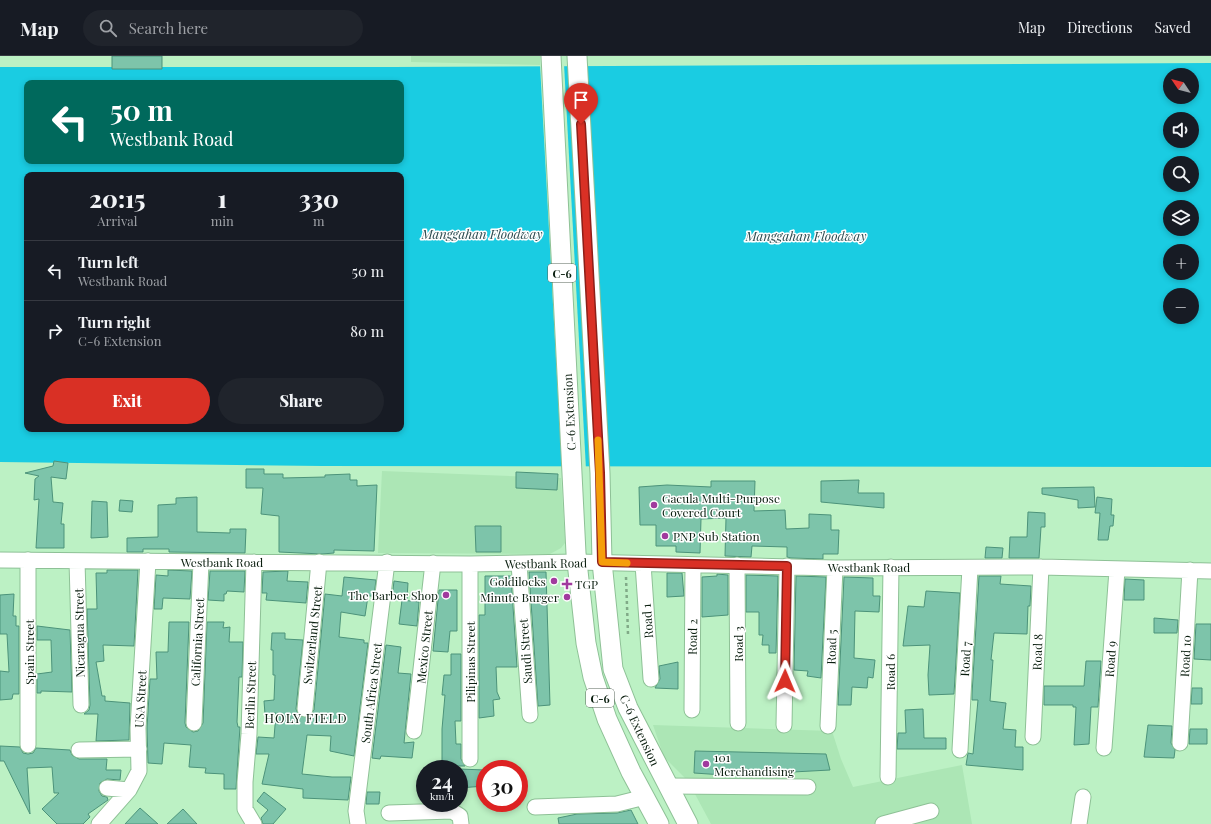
<!DOCTYPE html>
<html lang="en">
<head>
<meta charset="utf-8">
<style>
  :root { --surface:#171b24; --page:#20242c; --text:#f1f3f6; --muted:#9ea1a6; --line:#363941; --accent:#d93025 }
  body { margin:0; font-family:"Playfair Display",serif; background:var(--page); color:var(--text); height:100vh; display:flex; flex-direction:column; font-size:15px; white-space:nowrap }
  * { box-sizing:border-box; margin:0 }
  p { font-size:13px; color:var(--muted) }
  .icon { flex:none; width:22px; height:22px; fill:none; stroke:currentColor; stroke-width:2; stroke-linecap:round; stroke-linejoin:round }
  .map { position:relative; flex:1; overflow:hidden }
  .side { position:absolute; left:24px; top:116px; width:380px; height:260px; display:flex; flex-direction:column; background:var(--surface); border-radius:8px; box-shadow:0 2px 6px #0003 }
  .side>* { flex:none }
  .hud { position:absolute; left:24px; top:24px; width:380px; height:84px; border-radius:8px; box-shadow:0 2px 6px #0003; background:#00695c; color:#fff; overflow:hidden }
  .needle { width:26px; rotate:305deg }
  .buttons { position:absolute; left:1163px; top:12px; display:grid; gap:8px }
  .buttons a { display:grid; place-items:center; width:36px; height:36px; border-radius:50%; background:var(--surface); box-shadow:0 2px 6px #0003; font-size:20px }
  .speed { position:absolute; left:416px; top:704px; display:flex; gap:8px; font-size:20px; font-weight:700; text-align:center }
  .speed>* { display:grid; place-content:center; width:52px; height:52px; border-radius:50%; background:var(--surface); box-shadow:0 2px 6px #0003; line-height:1 }
  .speed small { font-size:10px; font-weight:400 }
  .speed .limit { border:6px solid #d22; background:#fff; color:#111 }
  .pin { position:absolute; display:grid; place-items:center; width:34px; height:34px; color:#fff; margin:-41px -17px; border-radius:50% 50% 50% 0; rotate:-45deg; box-shadow:0 0 4px #0007 }
  .pin .icon { rotate:45deg }
  .me { position:absolute; width:44px; margin:-22px; rotate:1deg; stroke-linejoin:round; filter:drop-shadow(0 0 3px #0008) }
  .turn { display:flex; align-items:center; gap:14px; height:84px; padding:0 20px; font-size:18px }
  .turn .icon { width:52px; height:52px; stroke-width:2.5 }
  .turn b { display:block; font-size:28px; line-height:34px }
  .eta { display:flex; justify-content:space-evenly; align-items:center; height:68px; text-align:center }
  .eta b { font-size:24px; font-weight:800; line-height:28px }
  .button { display:flex; gap:8px; margin-top:auto; padding:8px 20px }
  .button a { flex:1; height:46px; border-radius:24px; background:var(--accent); color:#fff; font-size:16px; font-weight:800; line-height:46px; text-align:center }
  .button a+a { background:var(--page); color:var(--text) }
  ul { padding:0; list-style:none }
  li { display:flex; align-items:center; gap:12px; height:60px; padding:0 20px; border-top:1px solid var(--line) }
  li div { flex:1 }
  li b { display:block; font-size:15px }
  li em { font-style:normal }
  header { display:flex; align-items:center; gap:24px; box-sizing:border-box; height:56px; padding:0 20px; background:var(--surface); border-bottom:1px solid var(--line) }
  header strong { font-size:19px }
  nav { display:flex; gap:22px; margin-inline-start:auto; font-size:14px }
  .search { width:280px; height:36px; background:var(--page); display:flex; align-items:center; gap:10px; box-sizing:border-box; padding:0 14px; border-radius:22px; color:var(--muted); font-size:15px }
  .map>svg:first-child { display:block }
  .built { fill:#ace6b5 }
  .water { fill:#1acce2; fill-rule:evenodd }
  .pier { fill:#bcf1c4 }
  .building { fill:#7dc4aa; stroke:#4c937a }
  .lines { fill:none; stroke-linecap:round; stroke-linejoin:round }
  .minor-casing { stroke:#8ec196; stroke-width:17 }
  .major-casing { stroke:#8ec196; stroke-width:21 }
  .path { stroke:#80aa87; stroke-width:2.5; stroke-dasharray:3 3; stroke-linecap:butt }
  .minor { stroke:#fff; stroke-width:15 }
  .major { stroke:#fff; stroke-width:19 }
  .route-casing { stroke:#8d1f18; stroke-width:10 }
  .route { stroke:#d93025; stroke-width:7 }
  .slow { stroke:#f59e0b; stroke-width:7 }
  .poi-dot { fill:#a13a9e; stroke:#fff; stroke-width:1.5 }
  .labels { text-anchor:middle; dominant-baseline:central; stroke-width:3; stroke-linejoin:round; paint-order:stroke }
  .shield { fill:#fff; stroke:#546257; stroke-width:1 }
  .shield-label { font-size:11px; font-weight:bold; fill:#0a1e0f }
  .street-label { font-size:12px; fill:#0a1e0f; stroke:#fff }
  .poi-label { font-size:12px; fill:#0a1e0f; stroke:#fff; text-anchor:start }
  .water-label { font-size:13px; font-style:italic; fill:#2d4d52; stroke:#fff }
  .neighbourhood-label { font-size:13px; letter-spacing:1px; fill:#0a1e0f; stroke:#fff }
</style>
</head>
<body>
<header>
<strong>Map</strong>
<div class="search"><svg class="icon" aria-label="search" viewBox="0 0 24 24"><circle cx="10" cy="10" r="6"/><path d="M15 15l6 6"/></svg>Search here</div>
<nav><a>Map</a><a>Directions</a><a>Saved</a></nav>
</header>
<div class="map">
<svg width="1211" height="768" viewBox="0 0 1211 768">
  <rect width="100%" height="100%" fill="#bcf1c4"/>
  <path class="built" d="M411,0H540V9L411,6Z
    M382,415L561,422L565,487L561,492L550,498L378,497Z
    M653,669L832,675L841,703L853,731L962,709L972,768H711L688,725L664,701Z"/>
  <path class="water" d="M1211,7V411L323,410L0,406V11H393ZM1170,19H1192V41H1170ZM27,27H401V105H27ZM1170,63H1192V85H1170ZM1170,107H1192V129H1170ZM27,119H401V373H27ZM1170,151H1192V173H1170ZM1170,195H1192V217H1170ZM1170,239H1192V261H1170Z"/>
  <path class="pier" d="M564,8L586,413H562L540,9Z"/>
  <path class="building" d="M112,0H162V13H112Z
    M54,405L68,407L66,423L51,421L53,446L63,447L61,468H64V492H36L39,443L34,444L35,423L39,420L25,417L53,410Z
    M246,413H264V418H283V422L325,421V419L350,418V424H357V430L377,429L374,495L334,494V497L322,498L279,496V460L261,458L263,432H246Z
    M516,416L558,418L557,434L516,432Z
    M859,424L858,437H884V452L821,446V425Z
    M711,425H755L754,455L785,454L786,473L809,472V458L831,459V474H839L838,498H823V503L791,502L787,501V491L752,490L751,501L725,500L726,462L701,463L700,497L676,496V490H656V469H640L639,431L667,429L711,431Z
    M1094,431L1095,451L1078,452V444L1042,438V432Z
    M197,441V476L230,477V473H246L245,497L169,496V493H143V496H127V482L158,481V449L176,448V442Z
    M1097,441L1112,443L1111,459H1114L1113,470H1110L1108,484H1098L1100,457H1095Z
    M120,444L133,445L132,456L119,455Z
    M92,445L107,446L108,481L91,482Z
    M1028,456L1045,457V471H1041L1039,502H1009L1010,481H1027Z
    M475,470H501V496H476Z
    M986,491L1003,492L1002,502H985Z
    M107,514H138L134,590L103,589L104,605L96,606L102,640H105V645L130,647L129,684L96,685L98,658H84L89,654L90,649L87,553H97L96,517H107Z
    M168,514L192,515L190,543L163,542L162,553H154L156,519L168,520Z
    M210,515H245L244,536L227,535L226,538H224V545L208,544Z
    M288,515L287,525L308,526L306,547L266,544L267,537H262L263,516Z
    M529,516H546L550,649L538,650Z
    M667,517H682L684,540L667,541Z
    M717,518L728,519V559L702,561V521L717,520Z
    M746,519L778,520L776,597H769V589H762L763,579H759V556H746Z
    M485,520H511L517,611H496L497,636L500,643L493,644L494,660L479,662V559H485Z
    M796,520L826,521L821,622L807,620L808,615L794,614Z
    M979,520H1001L1000,528L1031,530L1030,550H1028L1027,578L994,577L991,604H993L990,645L1006,647L1003,673L1016,674L1015,691H1023V714L966,709L968,697L973,698L978,644H972V638Z
    M344,521L376,524L374,540H368L365,560L341,556L339,581L364,584V587H368L354,700L330,695L331,680L307,679L302,718L332,721H351L348,744L303,742V733L262,728L269,698H256L258,681L274,682L276,657L265,658L264,645L274,644L275,619H273V594H271L272,577H285V583L303,584L296,653L299,660L308,661L314,654L325,538L342,540Z
    M844,521L873,522V540H880L879,556L855,555L854,602L875,604L873,622L868,621L867,632L852,631L851,649H838Z
    M1125,523L1144,524V544H1124Z
    M394,525L408,527L407,543L392,542Z
    M439,534H457V575H450L448,596L433,595Z
    M926,535L960,537L954,638L929,639L928,619L930,589L903,590L908,550L924,551Z
    M14,538L13,560H16V570H19V638H13L12,643L0,644V615L9,616L7,578H0V539Z
    M402,544L419,546L417,570L399,568Z
    M1154,562L1178,564L1177,577H1154Z
    M169,566H189L185,667L186,671L193,676L198,675L203,667L207,566H224L223,572L230,571L229,586H243L242,621H239L237,666L238,671H240L236,733H224V718L205,717L206,712L189,711L191,689L164,687L162,708L148,707L147,672L150,623H157L156,596H168Z
    M1196,568H1211V604L1194,603Z
    M37,570L70,574L72,636L41,635V637H37V618L52,616L51,584H37Z
    M386,589L401,591L398,617L411,618L404,687L414,686L412,702L381,700L380,703L372,702Z
    M451,598H461V665H455L456,688H461V703L465,710H442V673L445,639H442L444,619H451Z
    M1086,605H1101L1098,651H1091L1089,688L1074,689L1076,651H1073V649H1044V630H1084Z
    M678,606V633L655,632L660,623L659,610Z
    M1192,632H1202V648H1191Z
    M923,653L924,682H946V693H897L898,677H906L905,654Z
    M1148,669L1172,670L1171,687L1175,694L1174,702L1144,701Z
    M1190,673H1207V688H1189Z
    M0,690L20,691L23,697L28,698L33,697L36,692L70,694L72,699L79,703H107L106,714H121L120,724L107,723L100,727L99,735L102,740L107,741L108,744L88,758L90,761L83,768H57L42,753L59,737H54L52,711L27,712L30,758L4,705H0Z
    M695,695L826,698L830,714L774,717L725,714L724,719L694,717Z
    M459,713L485,714V730L459,732Z
    M264,736L286,753L273,768H263L261,762L268,754L257,745Z
    M367,736H380L379,748H366Z
    M140,752L158,768H125Z
    M183,753L197,768H167Z
    M631,754L638,768H559L558,762L577,758L617,757Z"/>
  <g class="lines">
    <defs>
      <path id="minor" d="M0,504L470,508L577,506L835,512L1041,511L1211,515
        M77,505L81,649
        M254,506L249,678L245,726V753L254,768
        M470,508V703
        M519,508L530,659
        M643,508L651,623
        M737,509L738,667
        M305,653L319,506
        M692,654L693,509
        M194,667L201,506
        M784,669L787,510
        M828,670L835,512
        M414,675L433,507
        M1033,681L1041,511
        M1180,687L1190,514
        M28,689V504
        M1104,692L1117,514
        M79,694L139,693
        M960,694L970,512
        M888,721L891,511
        M667,730L808,731
        M107,732L129,734
        M535,751L617,748L645,741
        M389,757L452,755L460,760L461,768
        M99,768L129,734L139,715L138,672L148,505
        M358,768L356,755L387,506
        M883,768L931,755
        M1079,768L1083,741"/>
      <path id="major" d="M551,0L576,497L586,587L593,621L607,663L631,716L659,768
        M577,0L600,417L602,506L613,613L628,652L688,768"/>
    </defs>
    <use href="#minor" class="minor-casing"/>
    <use href="#major" class="major-casing"/>
    <path class="path" d="M626,521L628,578"/>
    <use href="#minor" class="minor"/>
    <use href="#major" class="major"/>
  </g>
  <g class="lines">
    <defs>
      <path id="route" d="M581,68L600,417L602,506L787,510L785,625"/>
    </defs>
    <use href="#route" class="route-casing"/>
    <use href="#route" class="route"/>
    <path class="slow" d="M598,384L602,506L627,507"/>
  </g>
  <g class="poi-dot">
    <circle cx="654" cy="449" r="4"/>
    <circle cx="665" cy="480" r="4"/>
    <circle cx="554" cy="525" r="4"/>
    <path d="M565 522h4v4h4v4h-4v4h-4v-4h-4v-4h4z"/>
    <circle cx="446" cy="539" r="4"/>
    <circle cx="567" cy="541" r="4"/>
    <circle cx="706" cy="708" r="4"/>
  </g>
  <g class="labels">
    <g class="shield">
      <rect x="548" y="208" width="28" height="18" rx="3"/>
      <rect x="586" y="633" width="28" height="18" rx="3"/>
    </g>
    <g class="shield-label">
      <text x="562" y="217">C-6</text>
      <text x="600" y="642">C-6</text>
    </g>
    <g class="street-label">
      <text transform="translate(569 356) rotate(-93)">C-6 Extension</text>
      <text x="222" y="506">Westbank Road</text>
      <text transform="translate(546 507) rotate(-1)">Westbank Road</text>
      <text x="869" y="511">Westbank Road</text>
      <text transform="translate(647 565) rotate(-94)">Road 1</text>
      <text transform="translate(79 577) rotate(-91)">Nicaragua Street</text>
      <text transform="translate(312 579) rotate(-84)">Switzerland Street</text>
      <text transform="translate(692 581) rotate(-89)">Road 2</text>
      <text transform="translate(197 586) rotate(-87)">California Street</text>
      <text transform="translate(738 588) rotate(-90)">Road 3</text>
      <text transform="translate(424 591) rotate(-84)">Mexico Street</text>
      <text transform="translate(831 591) rotate(-88)">Road 5</text>
      <text transform="translate(525 595) rotate(-94)">Saudi Street</text>
      <text transform="translate(29 596) rotate(-90)">Spain Street</text>
      <text transform="translate(1037 596) rotate(-88)">Road 8</text>
      <text transform="translate(1185 600) rotate(-87)">Road 10</text>
      <text transform="translate(965 603) rotate(-87)">Road 7</text>
      <text transform="translate(1110 603) rotate(-86)">Road 9</text>
      <text transform="translate(470 606) rotate(-90)">Pilipinas Street</text>
      <text transform="translate(890 616) rotate(-90)">Road 6</text>
      <text transform="translate(371 637) rotate(-83)">South Africa Street</text>
      <text transform="translate(250 639) rotate(-88)">Berlin Street</text>
      <text transform="translate(140 643) rotate(-87)">USA Street</text>
      <text transform="translate(640 674) rotate(65)">C-6 Extension</text>
    </g>
    <g class="poi-label">
      <text x="662" y="442">Gacula Multi-Purpose<tspan x="662" dy="14">Covered Court</tspan></text>
      <text x="673" y="480">PNP Sub Station</text>
      <text x="546" y="525" text-anchor="end">Goldilocks</text>
      <text x="575" y="528">TGP</text>
      <text x="438" y="539" text-anchor="end">The Barber Shop</text>
      <text x="559" y="541" text-anchor="end">Minute Burger</text>
      <text x="714" y="701">101<tspan x="714" dy="14">Merchandising</tspan></text>
    </g>
    <g class="water-label">
      <text x="482" y="177">Manggahan Floodway</text>
      <text x="806" y="179">Manggahan Floodway</text>
    </g>
    <g class="neighbourhood-label">
      <text x="306" y="661">HOLY FIELD</text>
    </g>
  </g>
</svg>
<div class="buttons">
<a><svg class="needle" viewBox="-14 -14 28 28"><path d="M0-13l5 13h-10z" fill="#e53935"/><path d="M0 13l5-13h-10z" fill="#9ea1a6"/></svg></a>
<a><svg class="icon" aria-label="sound" viewBox="0 0 24 24"><path d="M4 9h4l5-4v14l-5-4H4zM17 9q2 3 0 6"/></svg></a>
<a><svg class="icon" aria-label="search" viewBox="0 0 24 24"><circle cx="10" cy="10" r="6"/><path d="M15 15l6 6"/></svg></a>
<a><svg class="icon" aria-label="layers" viewBox="0 0 24 24"><path d="M12 4l9 5-9 5-9-5zM3 14l9 5 9-5"/></svg></a>
<a>+</a>
<a>−</a>
</div>
<div class="speed"><div>24<small>km/h</small></div><div class="limit">30</div></div>
<div class="pin" style="left:581px;top:68px;background:#d93025"><svg class="icon" aria-label="arrive" viewBox="0 0 24 24"><path d="M6 21V4h12l-3 4 3 4H6"/></svg></div>
<svg class="me" style="left:785px;top:625px" viewBox="-20 -20 40 40"><path d="M0-17L14 15 0 8-14 15z" fill="#d93025" stroke="#fff" stroke-width="4"/></svg>
<div class="hud">
<div class="turn"><svg class="icon" aria-label="left" viewBox="0 0 24 24"><path d="M17 20v-9H6M10 6l-5 5 5 5"/></svg><div><b>50 m</b>Westbank Road</div></div>
</div>
<section class="side">
<div class="eta">
<div><b>20:15</b><p>Arrival</p></div>
<div><b>1</b><p>min</p></div>
<div><b>330</b><p>m</p></div>
</div>
<ul>
<li><svg class="icon" aria-label="left" viewBox="0 0 24 24"><path d="M17 20v-9H6M10 6l-5 5 5 5"/></svg><div><b>Turn left</b><p>Westbank Road</p></div><em>50 m</em></li>
<li><svg class="icon" aria-label="right" viewBox="0 0 24 24"><path d="M7 20v-9h11M14 6l5 5-5 5"/></svg><div><b>Turn right</b><p>C-6 Extension</p></div><em>80 m</em></li>
</ul>
<div class="button"><a>Exit</a><a>Share</a></div>
</section>
</div>
</body>
</html>
